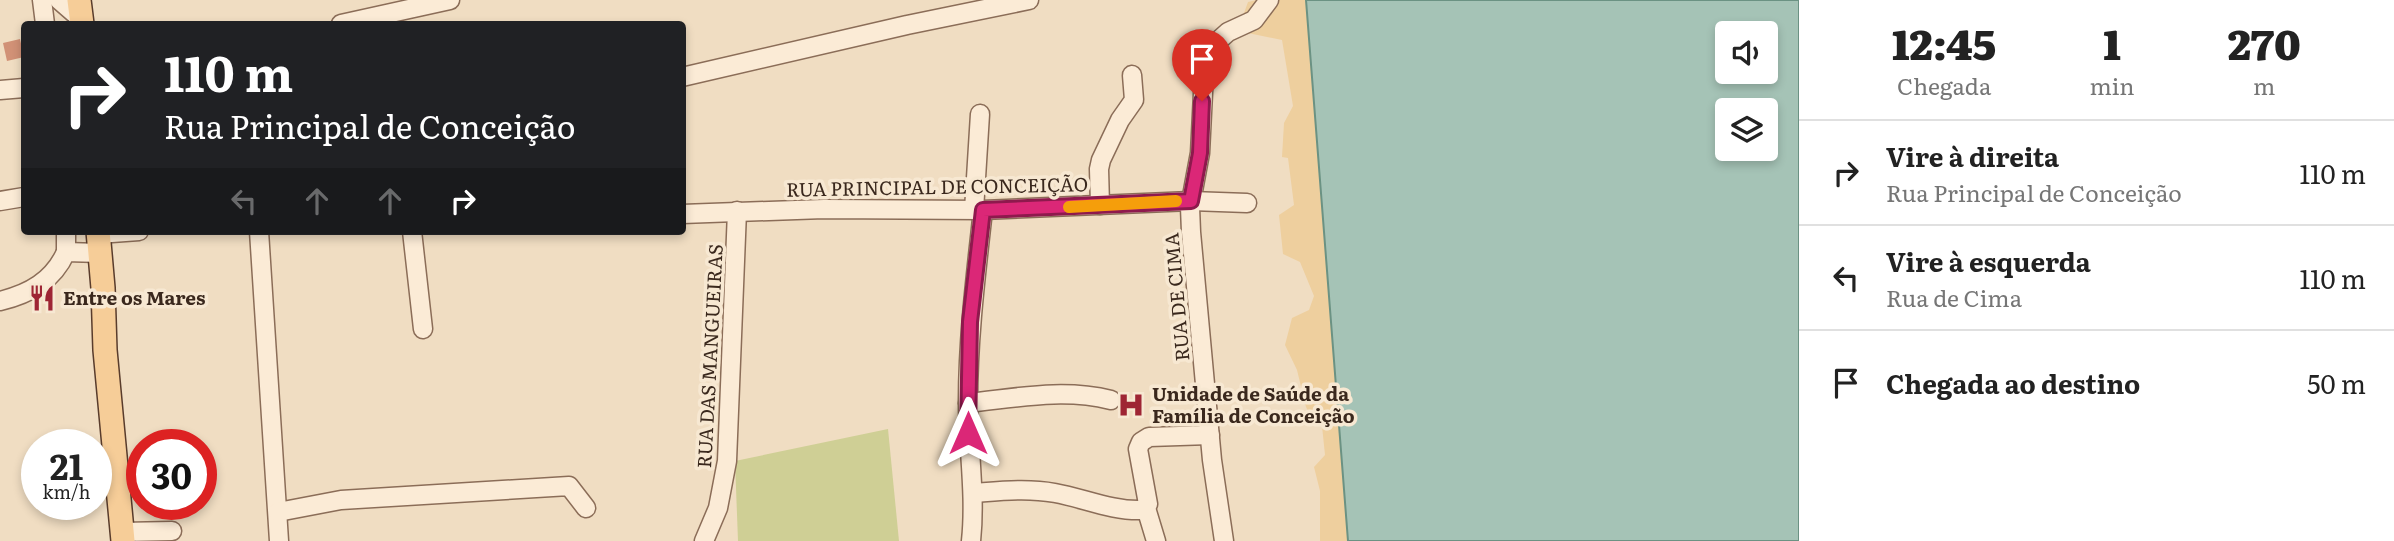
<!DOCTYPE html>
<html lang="pt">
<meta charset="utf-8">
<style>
:root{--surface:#fff;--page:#f2f2f2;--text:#222;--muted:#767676;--line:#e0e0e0}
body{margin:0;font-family:Literata,serif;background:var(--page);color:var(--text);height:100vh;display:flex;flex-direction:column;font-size:26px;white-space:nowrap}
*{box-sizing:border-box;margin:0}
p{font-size:23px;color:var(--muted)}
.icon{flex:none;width:38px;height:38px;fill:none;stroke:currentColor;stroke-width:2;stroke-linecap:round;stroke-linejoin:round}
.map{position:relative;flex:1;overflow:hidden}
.side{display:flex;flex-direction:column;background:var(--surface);width:595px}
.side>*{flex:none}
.top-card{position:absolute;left:21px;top:21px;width:665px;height:214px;border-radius:7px;box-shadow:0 4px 10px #0003;background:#202124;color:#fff;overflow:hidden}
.fabs{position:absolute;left:1715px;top:21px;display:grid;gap:14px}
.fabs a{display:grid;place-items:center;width:63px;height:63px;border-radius:7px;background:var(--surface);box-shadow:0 4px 10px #0003;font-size:35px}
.speed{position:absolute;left:21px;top:429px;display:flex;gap:14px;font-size:35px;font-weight:700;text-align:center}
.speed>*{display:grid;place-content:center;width:91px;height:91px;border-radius:50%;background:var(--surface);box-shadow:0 4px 10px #0003;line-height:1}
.speed small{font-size:18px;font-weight:400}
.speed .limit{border:10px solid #d22;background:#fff;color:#111}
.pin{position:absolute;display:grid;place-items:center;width:60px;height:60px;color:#fff;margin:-72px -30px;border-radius:50% 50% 50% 0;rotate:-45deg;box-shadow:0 0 7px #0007}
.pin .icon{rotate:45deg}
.me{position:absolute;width:77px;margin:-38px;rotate:0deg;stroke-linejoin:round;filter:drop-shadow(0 0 5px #0008)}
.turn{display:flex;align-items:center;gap:24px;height:147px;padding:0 28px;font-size:32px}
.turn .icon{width:91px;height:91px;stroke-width:2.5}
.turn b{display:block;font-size:49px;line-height:60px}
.lanes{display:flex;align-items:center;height:66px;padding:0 28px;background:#0003;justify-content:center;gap:35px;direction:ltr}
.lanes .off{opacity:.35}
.eta{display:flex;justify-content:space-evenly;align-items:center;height:119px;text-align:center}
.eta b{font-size:42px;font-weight:800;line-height:49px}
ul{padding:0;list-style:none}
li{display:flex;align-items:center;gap:21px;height:105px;padding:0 28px;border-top:2px solid var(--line)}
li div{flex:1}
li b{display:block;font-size:26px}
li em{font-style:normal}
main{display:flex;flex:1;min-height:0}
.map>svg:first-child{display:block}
.green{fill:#cfcf95}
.sand{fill:#eecf9e}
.water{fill:#a5c3b6;stroke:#6b9283;stroke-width:2;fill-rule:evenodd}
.building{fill:#d19176}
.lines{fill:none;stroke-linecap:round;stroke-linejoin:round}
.minor-casing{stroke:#8b6d58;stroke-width:21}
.major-casing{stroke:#593c2c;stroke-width:26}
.minor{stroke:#fbebd6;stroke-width:18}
.major{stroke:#f6cd98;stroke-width:23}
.route-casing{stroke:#8e194d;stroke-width:18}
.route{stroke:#db2777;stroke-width:12}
.slow{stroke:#f59e0b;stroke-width:12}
.labels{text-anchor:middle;stroke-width:7;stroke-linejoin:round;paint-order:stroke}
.street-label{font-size:19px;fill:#3a281d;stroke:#f7e8d2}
.poi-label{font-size:19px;font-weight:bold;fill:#3a281d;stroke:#f7e8d2;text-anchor:start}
</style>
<main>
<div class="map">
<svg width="1799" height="541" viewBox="0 0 1799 541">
<rect width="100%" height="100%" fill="#f0ddc2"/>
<path class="green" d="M888 429 899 541H738L735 461Z"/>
<path class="sand" d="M1257 0H1306L1348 541H1320V491L1314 467 1325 455 1322 426 1314 423 1306 407 1297 370 1285 345 1292 318 1309 310 1314 296 1300 262 1283 254 1279 215 1294 205 1288 158 1282 157 1284 123 1293 106 1282 40 1243 32 1240 24 1248 2Z"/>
<path class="water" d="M1306 0H1799V541H1348ZM1727 33H1766V72H1727ZM1727 110H1766V149H1727Z"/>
<path class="building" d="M20 39 24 57 7 61 3 43Z"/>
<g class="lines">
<g class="minor-casing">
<g id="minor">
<path d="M42 0 45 24"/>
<path d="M59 0 82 20"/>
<path d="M341 24 450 0"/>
<path d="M682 77 907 25 1029 0"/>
<path d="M0 90 24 88"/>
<path d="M0 201 24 197"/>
<path d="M1100 205 1099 169 1101 160 1120 120 1134 100 1132 75"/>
<path d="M974 210 980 114"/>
<path d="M682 214 824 209 983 210 1191 201 1247 203"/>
<path d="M259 231 279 541"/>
<path d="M412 231 423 329"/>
<path d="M98 234 139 231"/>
<path d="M66 252V231"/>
<path d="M0 301C29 294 53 281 66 252L100 253"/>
<path d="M968 403C1017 398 1062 388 1111 400"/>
<path d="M973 493C1001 491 1027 488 1055 493 1083 498 1112 511 1141 510L1148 504 1138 449 1141 442 1149 437 1210 435"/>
<path d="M1146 508 1156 541"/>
<path d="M278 512 341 500 569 486 586 508"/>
<path d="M122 532 172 531"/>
<path d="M704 541 718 508 727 461 737 211"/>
<path d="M971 541C976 495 968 449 968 402 968 337 976 274 983 210"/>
<path d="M1224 541 1212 460 1191 232 1190 207 1200 153 1204 73 1209 49 1228 32 1254 20 1269 0"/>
</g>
</g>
<g class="major-casing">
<g id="major">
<path d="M79 0 82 24"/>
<path d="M98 231 103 288 105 350 123 541"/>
</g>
</g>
<use href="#minor" class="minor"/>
<use href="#major" class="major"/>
</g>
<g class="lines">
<g class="route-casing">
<path id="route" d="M968 433 970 322 983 210 1191 201 1200 153 1202 101"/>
</g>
<use href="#route" class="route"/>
<path class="slow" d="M1069 207 1176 201"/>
</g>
<defs>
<g id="restaurant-bare" transform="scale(2.1)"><path d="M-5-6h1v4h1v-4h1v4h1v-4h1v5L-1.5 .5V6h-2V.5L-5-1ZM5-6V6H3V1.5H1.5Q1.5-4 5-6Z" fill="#9e2534" stroke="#f7e8d2" stroke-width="2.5" paint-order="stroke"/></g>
<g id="hospital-bare" transform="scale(2.1)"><path d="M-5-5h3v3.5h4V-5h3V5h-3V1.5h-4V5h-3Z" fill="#9e2534" stroke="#f7e8d2" stroke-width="2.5" paint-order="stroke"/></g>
</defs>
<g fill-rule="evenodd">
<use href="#restaurant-bare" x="42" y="298"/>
<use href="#hospital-bare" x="1131" y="405"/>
</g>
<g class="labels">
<g class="street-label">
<text transform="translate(937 187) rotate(-1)" y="7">RUA PRINCIPAL DE CONCEIÇÃO</text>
<text transform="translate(1177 297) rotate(-95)" y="7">RUA DE CIMA</text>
<text transform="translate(710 356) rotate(-87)" y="7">RUA DAS MANGUEIRAS</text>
</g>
<g class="poi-label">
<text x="63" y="305">Entre os Mares</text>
<text x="1152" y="401">Unidade de Saúde da<tspan x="1152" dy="22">Família de Conceição</tspan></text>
</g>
</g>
</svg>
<div class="fabs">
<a><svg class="icon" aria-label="sound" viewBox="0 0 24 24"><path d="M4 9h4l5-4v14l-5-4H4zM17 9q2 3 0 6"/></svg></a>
<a><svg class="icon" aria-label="layers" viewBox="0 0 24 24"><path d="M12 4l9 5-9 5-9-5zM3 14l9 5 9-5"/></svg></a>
</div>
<div class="speed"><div>21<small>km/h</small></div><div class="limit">30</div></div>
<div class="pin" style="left:1202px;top:101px;background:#d93025"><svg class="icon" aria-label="arrive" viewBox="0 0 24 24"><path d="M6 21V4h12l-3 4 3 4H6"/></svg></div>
<svg class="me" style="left:968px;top:433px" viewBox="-20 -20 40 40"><path d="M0-17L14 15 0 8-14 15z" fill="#db2777" stroke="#fff" stroke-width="4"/></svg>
<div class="top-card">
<div class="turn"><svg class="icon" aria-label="right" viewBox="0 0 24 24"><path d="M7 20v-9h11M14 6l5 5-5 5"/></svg><div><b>110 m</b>Rua Principal de Conceição</div></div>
<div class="lanes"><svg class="icon off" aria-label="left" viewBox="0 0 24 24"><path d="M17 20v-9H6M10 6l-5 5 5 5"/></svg><svg class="icon off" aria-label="ahead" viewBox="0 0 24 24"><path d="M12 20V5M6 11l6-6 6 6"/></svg><svg class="icon off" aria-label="ahead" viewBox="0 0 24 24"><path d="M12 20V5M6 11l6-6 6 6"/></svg><svg class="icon" aria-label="right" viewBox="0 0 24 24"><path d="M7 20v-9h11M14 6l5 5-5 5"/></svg></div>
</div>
</div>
<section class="side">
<div class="eta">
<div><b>12:45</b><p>Chegada</p></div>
<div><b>1</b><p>min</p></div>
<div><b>270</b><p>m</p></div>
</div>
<ul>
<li><svg class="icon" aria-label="right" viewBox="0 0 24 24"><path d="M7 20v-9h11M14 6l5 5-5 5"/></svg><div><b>Vire à direita</b><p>Rua Principal de Conceição</p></div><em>110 m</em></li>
<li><svg class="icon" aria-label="left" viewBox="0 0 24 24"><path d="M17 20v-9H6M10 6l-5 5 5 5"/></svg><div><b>Vire à esquerda</b><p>Rua de Cima</p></div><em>110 m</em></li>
<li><svg class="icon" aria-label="arrive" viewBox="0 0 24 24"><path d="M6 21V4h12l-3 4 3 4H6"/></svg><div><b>Chegada ao destino</b></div><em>50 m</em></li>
</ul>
</section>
</main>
